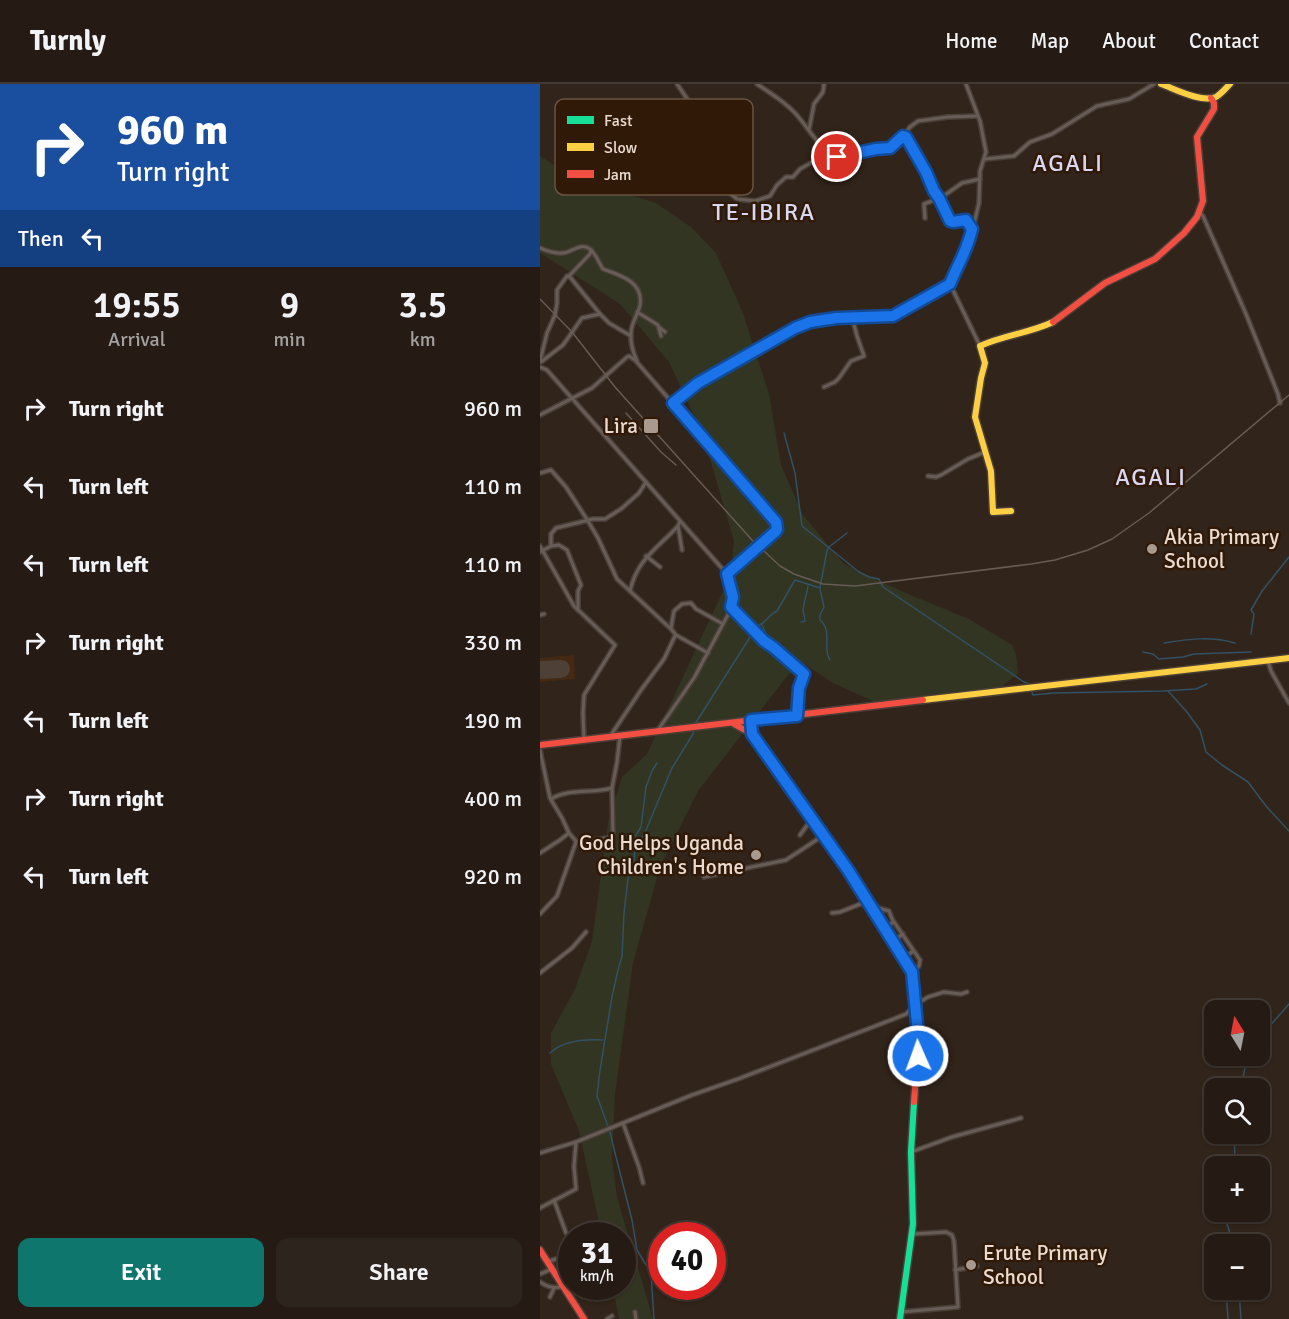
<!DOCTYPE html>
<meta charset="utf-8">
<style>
:root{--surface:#251b14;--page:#2d241d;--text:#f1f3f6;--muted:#a3a1a0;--line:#423934;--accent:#0f766e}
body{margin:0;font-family:Signika,sans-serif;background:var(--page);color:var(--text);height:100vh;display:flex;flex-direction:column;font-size:22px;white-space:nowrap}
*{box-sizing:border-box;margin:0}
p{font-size:20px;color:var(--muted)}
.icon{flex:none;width:33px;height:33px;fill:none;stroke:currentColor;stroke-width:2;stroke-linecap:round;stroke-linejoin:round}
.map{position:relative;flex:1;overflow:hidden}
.panel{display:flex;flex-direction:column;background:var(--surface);width:540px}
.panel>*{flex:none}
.banner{background:#1a4fa0;color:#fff;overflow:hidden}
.needle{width:39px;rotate:350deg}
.fabs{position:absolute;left:664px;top:916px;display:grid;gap:12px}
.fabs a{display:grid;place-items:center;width:66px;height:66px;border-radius:12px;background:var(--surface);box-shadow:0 2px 4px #0004,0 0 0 2px var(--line);font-size:30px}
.speed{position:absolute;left:18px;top:1138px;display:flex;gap:12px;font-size:30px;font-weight:700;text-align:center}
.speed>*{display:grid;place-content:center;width:78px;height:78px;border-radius:50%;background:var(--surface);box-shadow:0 2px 4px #0004,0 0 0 2px var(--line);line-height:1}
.speed small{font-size:15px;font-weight:400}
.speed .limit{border:9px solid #d22;background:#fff;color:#111}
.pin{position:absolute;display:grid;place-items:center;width:51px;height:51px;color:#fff;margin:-26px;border:3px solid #fff;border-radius:50%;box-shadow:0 2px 6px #0007}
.me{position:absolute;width:66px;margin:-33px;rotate:358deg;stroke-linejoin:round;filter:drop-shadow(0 0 4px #0008)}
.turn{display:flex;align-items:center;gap:21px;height:126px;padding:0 18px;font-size:27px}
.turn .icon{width:78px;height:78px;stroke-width:2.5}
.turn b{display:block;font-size:42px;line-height:51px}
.then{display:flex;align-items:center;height:57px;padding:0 18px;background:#0003;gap:12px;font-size:22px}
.eta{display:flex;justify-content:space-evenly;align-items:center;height:102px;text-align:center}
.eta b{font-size:36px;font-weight:600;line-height:42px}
.primary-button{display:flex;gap:12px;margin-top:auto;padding:12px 18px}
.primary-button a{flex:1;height:69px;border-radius:12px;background:var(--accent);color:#fff;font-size:24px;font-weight:600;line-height:69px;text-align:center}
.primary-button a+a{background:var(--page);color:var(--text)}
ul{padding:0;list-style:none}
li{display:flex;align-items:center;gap:18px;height:78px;padding:0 18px}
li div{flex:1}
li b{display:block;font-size:22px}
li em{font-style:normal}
header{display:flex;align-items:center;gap:36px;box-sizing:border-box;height:84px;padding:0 30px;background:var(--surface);border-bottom:2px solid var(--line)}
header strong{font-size:28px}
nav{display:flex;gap:33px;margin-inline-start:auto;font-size:21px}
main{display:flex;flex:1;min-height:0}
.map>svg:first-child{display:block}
.built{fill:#452913}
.green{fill:#323521}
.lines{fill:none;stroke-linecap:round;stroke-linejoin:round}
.stream{stroke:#315166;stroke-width:1.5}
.runway{stroke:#4c4037;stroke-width:18}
.street-casing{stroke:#4a3f38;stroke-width:6}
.fast-casing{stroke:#4a3f38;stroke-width:9}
.slow-casing{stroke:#4a3f38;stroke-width:9}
.jam-casing{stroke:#4a3f38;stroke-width:9}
.street{stroke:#685d56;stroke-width:3}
.fast{stroke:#16e098;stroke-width:6}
.slow{stroke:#ffcf43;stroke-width:6}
.jam{stroke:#f24e42;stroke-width:6}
.rail{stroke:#675b54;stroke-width:1.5}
.route-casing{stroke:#114b97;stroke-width:15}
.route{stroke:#1a73e8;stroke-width:10}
.poi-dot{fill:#a99a90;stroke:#301906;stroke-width:2}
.labels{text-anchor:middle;stroke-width:5;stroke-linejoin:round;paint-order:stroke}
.poi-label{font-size:21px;fill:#eadacf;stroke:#301906;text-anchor:end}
.quarter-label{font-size:24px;letter-spacing:1.5px;fill:#d8d8f5;stroke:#301906}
.key{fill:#301906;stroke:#685342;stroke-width:1.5}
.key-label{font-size:16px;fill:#eadacf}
</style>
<header>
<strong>Turnly</strong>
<nav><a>Home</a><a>Map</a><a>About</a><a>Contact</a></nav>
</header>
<main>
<section class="panel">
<div class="banner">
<div class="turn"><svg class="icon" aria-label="right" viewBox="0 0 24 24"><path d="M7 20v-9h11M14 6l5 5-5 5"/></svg><div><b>960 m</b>Turn right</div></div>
<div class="then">Then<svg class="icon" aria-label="left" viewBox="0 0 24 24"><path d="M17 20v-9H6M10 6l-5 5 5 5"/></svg></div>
</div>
<div class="eta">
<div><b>19:55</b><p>Arrival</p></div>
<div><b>9</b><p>min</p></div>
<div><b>3.5</b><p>km</p></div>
</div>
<ul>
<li><svg class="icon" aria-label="right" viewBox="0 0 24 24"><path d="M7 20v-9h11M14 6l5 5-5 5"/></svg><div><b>Turn right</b></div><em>960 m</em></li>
<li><svg class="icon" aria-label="left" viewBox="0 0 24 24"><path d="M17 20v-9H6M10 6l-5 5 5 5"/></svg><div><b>Turn left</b></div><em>110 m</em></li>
<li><svg class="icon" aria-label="left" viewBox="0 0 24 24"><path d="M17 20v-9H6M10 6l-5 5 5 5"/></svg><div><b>Turn left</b></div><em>110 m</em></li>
<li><svg class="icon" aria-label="right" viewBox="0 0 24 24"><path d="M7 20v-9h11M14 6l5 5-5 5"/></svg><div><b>Turn right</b></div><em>330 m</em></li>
<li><svg class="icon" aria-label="left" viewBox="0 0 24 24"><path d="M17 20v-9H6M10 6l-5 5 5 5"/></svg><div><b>Turn left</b></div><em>190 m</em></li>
<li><svg class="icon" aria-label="right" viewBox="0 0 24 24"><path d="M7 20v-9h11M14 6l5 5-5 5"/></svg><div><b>Turn right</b></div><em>400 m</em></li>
<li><svg class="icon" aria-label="left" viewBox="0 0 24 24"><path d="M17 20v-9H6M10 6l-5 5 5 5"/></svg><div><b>Turn left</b></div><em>920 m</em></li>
</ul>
<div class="primary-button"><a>Exit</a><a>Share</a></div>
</section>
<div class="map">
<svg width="749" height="1235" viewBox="0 0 749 1235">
<rect width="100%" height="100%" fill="#31241a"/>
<path class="built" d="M34 571 35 595 0 598V574Z"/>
<path class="green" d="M0 72 31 92 116 119 151 143 176 169 203 229 229 310 241 381 263 431 304 480 368 510 429 535 472 561 476 570 478 590 456 607 425 617 335 618 293 599 266 581 248 591 158 707 120 783 93 879 75 1010 72 1074 77 1113 113 1235H79L73 1203H82V1152H62L39 1047 11 980V949L35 905 52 857 68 739 82 693 107 670 190 492 194 457 163 351 129 278 80 220 0 169Z"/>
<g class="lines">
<g class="stream">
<path d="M244 349 255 389 262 442 319 488 329 493 339 495 343 503 484 598 489 600 493 611 513 609 623 607 656 605 667 600"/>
<path d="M280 505 284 523 280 531V536C293 547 282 564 290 576"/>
<path d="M261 538 265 537C265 533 264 530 263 527 263 521 267 510 268 502"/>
<path d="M222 541 226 550 223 552 232 560"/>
<path d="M711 550 714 530 711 526 722 507 749 473"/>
<path d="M624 559C648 555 671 552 695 559"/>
<path d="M236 563 248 573 255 576"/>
<path d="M603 568 613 570 619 575 643 573 654 570 711 568"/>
<path d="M628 607 647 628 660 646 666 668 682 681 708 698 726 722 749 747"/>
<path d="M155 640 217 542 223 539 232 530 237 527 255 496 280 504 287 466 289 463 307 449"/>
<path d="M95 763 104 751 132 684 153 650 154 645"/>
<path d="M720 953 749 920"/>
<path d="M10 969C24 956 45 955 63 956"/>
<path d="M701 1005 707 972"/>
<path d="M680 1083V1076L695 1075 694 1050"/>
<path d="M692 1156 694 1161"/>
<path d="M682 1161 681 1159 692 1155 683 1128"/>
<path d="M686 1206 688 1235"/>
<path d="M699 1206 701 1235"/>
<path d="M114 1235 111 1189 97 1166 92 1136 75 1069 70 1048 57 1012 60 986 72 913 78 886 82 872 84 829 88 795 94 777 96 751 101 743 106 703 112 687 117 679"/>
</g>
<path class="runway" d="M0 586 21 585"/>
<g class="street-casing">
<g id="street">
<path d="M137 0 154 25C152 36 148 46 163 47L176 91 186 106 197 115 215 117 230 112 237 101 246 93H253L260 85 290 68"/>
<path d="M217 0C230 9 244 17 255 29 268 43 279 65 297 73L336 65 350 64 361 55 370 43 378 37 408 33 437 32"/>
<path d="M154 25 165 22 173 29"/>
<path d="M269 46 274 20 283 8 284 0"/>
<path d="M363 52 367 55 372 63 394 107 399 114 410 137 413 138 426 136 432 144"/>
<path d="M445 75 474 72 490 58 512 50 557 22 589 15 614 0"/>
<path d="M660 129 663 132 706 230 738 310 740 319"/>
<path d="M385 134 384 120 402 113 422 99 440 95"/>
<path d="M0 164C7 167 15 170 23 169 33 168 40 158 50 165 56 170 59 179 63 185 80 191 104 198 100 221 98 231 91 239 91 249 90 257 93 269 97 277"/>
<path d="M29 192 50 170 51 166"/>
<path d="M410 200 440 262"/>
<path d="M97 228 118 241 121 252"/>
<path d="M120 244 125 248"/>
<path d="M0 277 7 249 15 231 17 219V206L27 192 30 193 60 230 69 239 91 252"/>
<path d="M1 278 23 261 42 234 60 230"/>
<path d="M0 283 7 286 187 490 193 513 190 527 154 594 118 646"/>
<path d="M284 303 295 298 299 294 311 277 324 272 317 252 312 233"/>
<path d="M133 319 158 299 255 244 270 238 296 234 353 232 410 200 415 186 425 169 431 152 439 119 440 87 446 68 440 37 426 0"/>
<path d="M0 331 52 304 87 273 89 272 95 276 236 438 237 445 236 448 187 490"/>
<path d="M0 389 11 386 26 403 48 437 58 454 77 495 131 545 136 551 168 569"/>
<path d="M388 392 396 393 401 391 428 375 445 368"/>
<path d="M140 437 138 442 142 466"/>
<path d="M0 462 34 522 75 561 44 611 43 629 44 655"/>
<path d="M11 462 19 461 27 466 41 501 38 507V526"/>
<path d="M0 468 11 462V450L16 444 53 435H65L81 425 99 409 106 398"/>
<path d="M106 472 120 483"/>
<path d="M90 507C97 475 118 464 138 442"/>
<path d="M191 523 224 557 233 563 264 590 259 604 257 630"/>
<path d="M0 531 4 530"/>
<path d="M131 544 134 527 142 520 151 519 156 525 183 540"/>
<path d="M728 577 731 587 749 619"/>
<path d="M71 651 101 606 124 575 135 552"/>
<path d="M0 666 10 714 22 734 29 749"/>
<path d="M11 715C28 704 53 710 72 704"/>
<path d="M260 751 271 736"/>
<path d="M36 758 68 754 73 751 72 704 77 678 80 652"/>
<path d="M0 769 20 756 29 749 36 757"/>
<path d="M164 793 246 776 284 751"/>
<path d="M338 824 349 827 353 837"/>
<path d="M292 829 300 828 328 817C337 819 341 827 341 837"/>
<path d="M0 830 17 812 36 758"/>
<path d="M345 843 354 838 380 876 379 882 372 888"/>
<path d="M353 857 363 850"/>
<path d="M364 874 373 867"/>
<path d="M0 889 32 864 46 848"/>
<path d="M83 1039 99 1083 103 1099"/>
<path d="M371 1068 412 1053 481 1034"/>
<path d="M0 1069 36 1058 152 1011 198 995 351 936 366 930 375 921 388 913 404 908 421 910 427 908"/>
<path d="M14 1116 26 1149"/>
<path d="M0 1124 36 1105 34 1082 36 1058"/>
<path d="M9 1177 27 1172 32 1177"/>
<path d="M415 1186 437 1182"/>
<path d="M0 1190 12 1185"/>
<path d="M17 1193 32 1186"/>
<path d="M0 1198C7 1203 15 1205 23 1202"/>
<path d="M10 1213 14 1204"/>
<path d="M95 1228 96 1235"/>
<path d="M361 1228 418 1223 414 1157 412 1151 406 1148 373 1150"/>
<path d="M67 1235 72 1232"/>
</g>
</g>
<g class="fast-casing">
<path id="fast" d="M360 1235 373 1140 371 1068 374 1018"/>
</g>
<g class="slow-casing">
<g id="slow">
<path d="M621 0C635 5 661 19 676 13 681 10 686 4 690 0"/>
<path d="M471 427 453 428 451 387 435 333 441 294 445 279 440 262C464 251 490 249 513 238"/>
<path d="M383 616 749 574"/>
</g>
</g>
<g class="jam-casing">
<g id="jam">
<path d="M513 238 565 199 615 175 644 149 657 133 663 117 657 53 674 25V19L671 14"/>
<path d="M194 640 212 650 222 663 308 786 372 888 378 964 374 1018"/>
<path d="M0 661 383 616"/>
<path d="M0 1166 44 1235"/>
</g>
</g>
<use href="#street" class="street"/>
<use href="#fast" class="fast"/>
<use href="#slow" class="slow"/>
<use href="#jam" class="jam"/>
<g class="rail">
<path d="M0 215 32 248 75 303 212 456 240 482 254 490 283 500 315 502 491 480 515 476 548 466 572 455 609 429 749 311"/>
<path d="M86 329 121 368 136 381"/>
</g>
</g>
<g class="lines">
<g class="route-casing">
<path id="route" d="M297 73 336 65 350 64 363 52 366 53 386 88 394 107 399 114 410 137 413 138 426 136 432 145C428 165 417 182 410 200L353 232 296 234 270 238 255 244 158 299 133 319 236 438 237 445 236 447 187 490 193 513 191 523 224 557 233 563 264 590 259 604 257 632 211 636 212 650 308 786 372 888 378 950V972"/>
</g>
<use href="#route" class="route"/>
</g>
<g class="poi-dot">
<rect x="103" y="334" width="16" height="16" rx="3"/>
<circle cx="612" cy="465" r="6"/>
<circle cx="216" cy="771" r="6"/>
<circle cx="431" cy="1181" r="6"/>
</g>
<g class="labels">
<g class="poi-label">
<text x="98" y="349">Lira</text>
<text x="624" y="460" text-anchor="start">Akia Primary<tspan x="624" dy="24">School</tspan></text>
<text x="204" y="766">God Helps Uganda<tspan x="204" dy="24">Children's Home</tspan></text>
<text x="443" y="1176" text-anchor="start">Erute Primary<tspan x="443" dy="24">School</tspan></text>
</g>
<g class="quarter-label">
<text x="528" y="87">AGALI</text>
<text x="224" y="136">TE-IBIRA</text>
<text x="611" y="401">AGALI</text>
</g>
</g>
<rect x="15" y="15" width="198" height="96" rx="9" class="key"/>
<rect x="27" y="32" width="27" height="8" fill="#16e098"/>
<rect x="27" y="59" width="27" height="8" fill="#ffcf43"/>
<rect x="27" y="86" width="27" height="8" fill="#f24e42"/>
<g class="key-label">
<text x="64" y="42">Fast</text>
<text x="64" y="69">Slow</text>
<text x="64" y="96">Jam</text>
</g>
</svg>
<div class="fabs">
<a><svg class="needle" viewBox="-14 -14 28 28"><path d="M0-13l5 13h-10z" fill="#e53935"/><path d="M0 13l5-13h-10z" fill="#a3a1a0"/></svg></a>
<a><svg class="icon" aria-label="search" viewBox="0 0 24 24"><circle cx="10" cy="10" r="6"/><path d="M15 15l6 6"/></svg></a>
<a>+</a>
<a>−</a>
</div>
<div class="speed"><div>31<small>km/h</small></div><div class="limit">40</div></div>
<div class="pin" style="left:297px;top:73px;background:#d93025"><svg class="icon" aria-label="arrive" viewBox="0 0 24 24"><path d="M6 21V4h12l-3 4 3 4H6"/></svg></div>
<svg class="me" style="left:378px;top:972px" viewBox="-20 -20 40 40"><circle r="17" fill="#1a73e8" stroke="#fff" stroke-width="3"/><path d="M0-11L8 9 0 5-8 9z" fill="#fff"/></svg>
</div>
</main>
